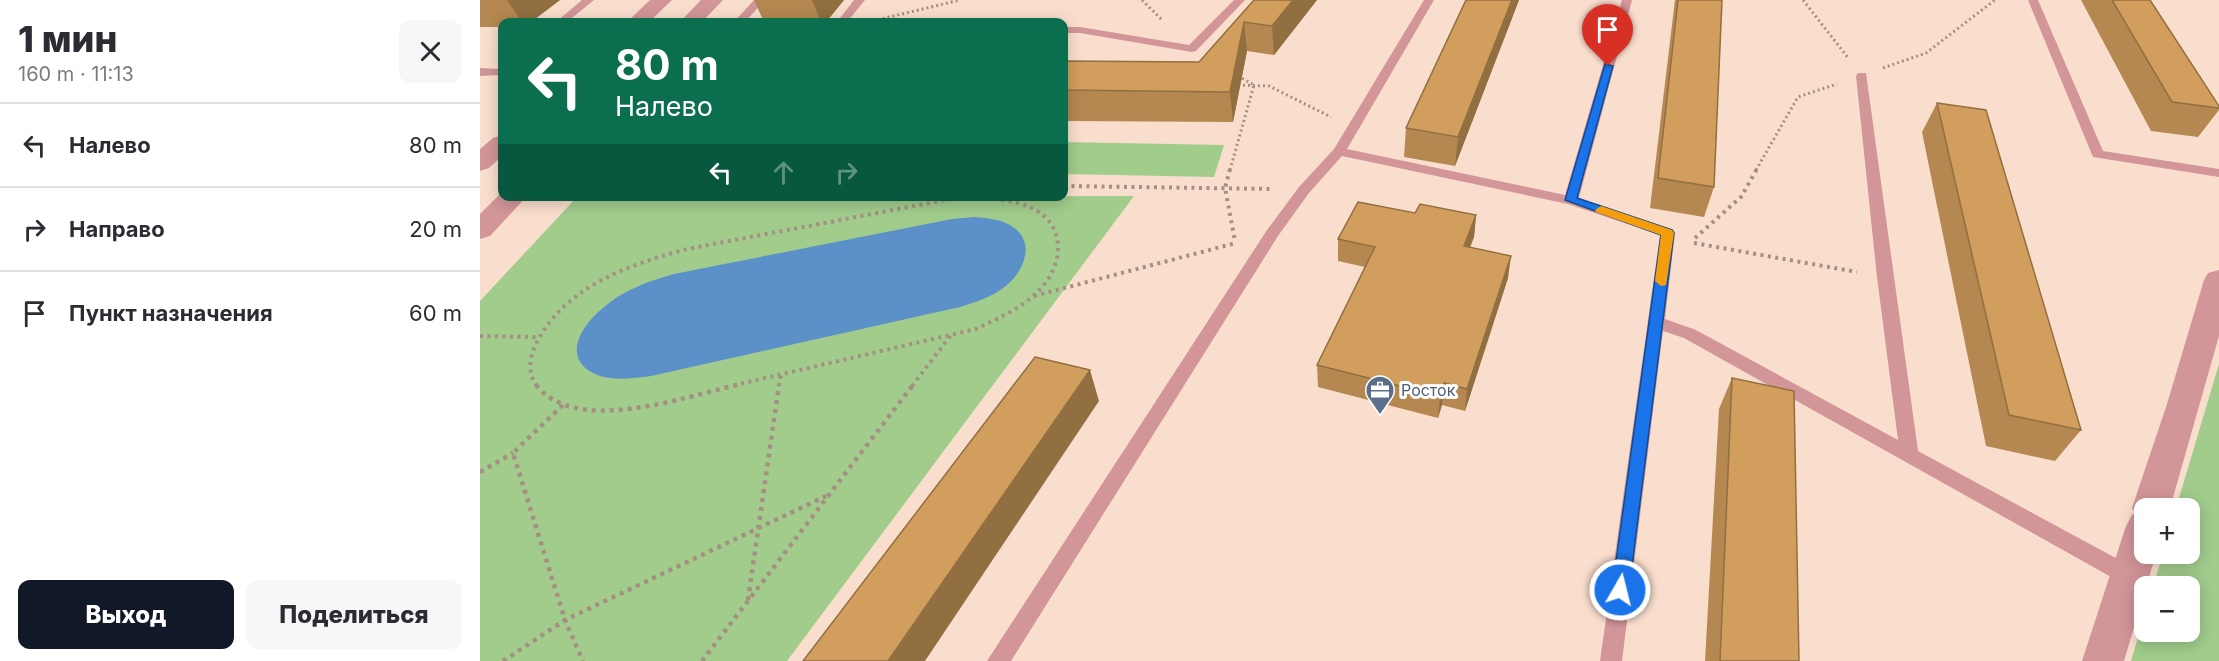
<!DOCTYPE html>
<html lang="ru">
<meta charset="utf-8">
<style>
:root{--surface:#fff;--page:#f7f7f7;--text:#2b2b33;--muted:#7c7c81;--line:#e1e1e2;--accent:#111827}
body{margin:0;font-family:Inter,sans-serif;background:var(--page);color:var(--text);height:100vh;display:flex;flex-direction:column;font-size:22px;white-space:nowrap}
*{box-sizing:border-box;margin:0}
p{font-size:20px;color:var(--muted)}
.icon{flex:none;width:33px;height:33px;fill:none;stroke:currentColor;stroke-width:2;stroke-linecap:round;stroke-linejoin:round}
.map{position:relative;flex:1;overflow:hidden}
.side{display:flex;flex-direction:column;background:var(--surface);width:480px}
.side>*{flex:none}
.banner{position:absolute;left:18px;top:18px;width:570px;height:183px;border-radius:12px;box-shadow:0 3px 15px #0003;background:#0b6e4f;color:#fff;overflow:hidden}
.controls{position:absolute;left:1654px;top:498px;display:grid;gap:12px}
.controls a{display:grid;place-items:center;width:66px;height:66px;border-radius:12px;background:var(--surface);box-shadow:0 3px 15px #0003;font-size:30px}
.pin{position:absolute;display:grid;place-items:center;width:51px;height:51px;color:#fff;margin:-62px -26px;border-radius:50% 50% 50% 0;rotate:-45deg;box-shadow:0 0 6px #0007}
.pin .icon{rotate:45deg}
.me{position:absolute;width:66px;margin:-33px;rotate:8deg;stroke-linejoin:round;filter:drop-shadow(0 0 4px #0008)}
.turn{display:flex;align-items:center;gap:21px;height:126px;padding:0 18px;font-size:27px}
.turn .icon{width:78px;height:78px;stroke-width:2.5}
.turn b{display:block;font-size:42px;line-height:51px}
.lanes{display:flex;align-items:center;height:57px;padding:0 18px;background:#0003;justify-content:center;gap:30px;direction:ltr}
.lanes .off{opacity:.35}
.round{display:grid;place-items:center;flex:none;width:63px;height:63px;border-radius:12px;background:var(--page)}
.headline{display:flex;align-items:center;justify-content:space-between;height:102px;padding:0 18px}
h1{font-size:36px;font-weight:800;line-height:45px}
.action{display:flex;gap:12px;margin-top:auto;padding:12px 18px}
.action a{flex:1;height:69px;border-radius:12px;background:var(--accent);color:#fff;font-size:24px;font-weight:800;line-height:69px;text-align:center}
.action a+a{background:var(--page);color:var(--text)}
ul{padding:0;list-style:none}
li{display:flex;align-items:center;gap:18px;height:84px;padding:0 18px;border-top:2px solid var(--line)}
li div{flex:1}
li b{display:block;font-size:22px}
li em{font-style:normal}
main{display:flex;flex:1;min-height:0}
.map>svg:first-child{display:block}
.green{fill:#a1cc8c}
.water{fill:#5c90c9}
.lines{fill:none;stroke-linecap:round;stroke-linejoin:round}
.path-far2{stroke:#a58f82;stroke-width:3;stroke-dasharray:2 3;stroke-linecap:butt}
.path-far1{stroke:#a58f82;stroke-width:4;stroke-dasharray:3 4.5;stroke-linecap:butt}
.path{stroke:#a58f82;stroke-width:4.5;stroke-dasharray:4 5;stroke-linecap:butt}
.service{fill:#d29598;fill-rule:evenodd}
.minor{fill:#d29598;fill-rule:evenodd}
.wall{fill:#b48850}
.shaded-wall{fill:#926f41}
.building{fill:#d19e5d;stroke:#926f41;stroke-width:1.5}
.route{fill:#1a73e8;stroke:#114b97;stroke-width:1.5}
.slow{fill:#f59e0b}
.labels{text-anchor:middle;stroke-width:6;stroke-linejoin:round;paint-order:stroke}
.service-label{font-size:16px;fill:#4e5e75;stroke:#fff;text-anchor:start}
</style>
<main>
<section class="side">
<div class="headline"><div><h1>1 мин</h1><p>160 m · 11:13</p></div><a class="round"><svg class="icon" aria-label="close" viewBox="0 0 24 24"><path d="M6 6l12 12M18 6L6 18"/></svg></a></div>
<ul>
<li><svg class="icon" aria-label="left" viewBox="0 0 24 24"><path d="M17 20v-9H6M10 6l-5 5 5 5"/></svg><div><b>Налево</b></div><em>80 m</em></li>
<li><svg class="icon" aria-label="right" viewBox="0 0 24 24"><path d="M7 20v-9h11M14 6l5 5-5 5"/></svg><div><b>Направо</b></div><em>20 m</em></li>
<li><svg class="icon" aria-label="arrive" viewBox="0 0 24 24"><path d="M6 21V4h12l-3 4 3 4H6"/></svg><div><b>Пункт назначения</b></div><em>60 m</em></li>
</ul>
<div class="action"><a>Выход</a><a>Поделиться</a></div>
</section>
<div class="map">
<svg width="1739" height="661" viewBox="0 0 1739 661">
<rect width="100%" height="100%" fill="#fadecd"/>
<g class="green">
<path d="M584 142 744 145 734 177 584 174Z"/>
<path d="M654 196 307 661H0V301L97 197Z"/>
<path d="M1739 364V661H1651L1665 614V632H1710V586H1673L1683 554H1710V508H1696Z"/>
</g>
<path class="water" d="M494 217C506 218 519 219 530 225 558 241 544 273 523 288 510 298 495 302 480 307L171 376C155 378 136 381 120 376 80 362 99 327 123 308 143 290 169 281 194 274L472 219Z"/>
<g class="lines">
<g class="path-far2">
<path d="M662 0 683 21"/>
<path d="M1323 0 1369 59"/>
<path d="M393 21 480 0"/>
<path d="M1403 68 1446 53 1515 0"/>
<path d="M758 85 789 86 851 117"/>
<path d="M750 170 774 85 758 76"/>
<path d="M1276 170 1318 97 1357 84"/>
</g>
<g class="path-far1">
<path d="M750 169 745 188 755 241"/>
<path d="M584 186 793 189"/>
<path d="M1215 238 1261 197 1277 169"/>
<path d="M1214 243 1377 272"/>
<path d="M554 296 756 243"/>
<path d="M0 336 58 337"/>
<path d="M57 386C48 375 49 359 55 346 83 287 148 265 207 249L471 199C507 197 574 195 578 245 579 260 572 276 562 287 545 307 519 318 496 329L251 386"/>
<path d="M299 386 301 374"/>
<path d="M432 386 471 335"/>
</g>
<g class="path">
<path d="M56 385C97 436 203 397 257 385"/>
<path d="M83 405 33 453 85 620 103 661"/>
<path d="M0 472 33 453"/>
<path d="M268 600 299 385"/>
<path d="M23 661 85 620 346 496"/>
<path d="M222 661 433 385"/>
</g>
<g class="service">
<path d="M102 0H114L87 22H76Z"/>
<path d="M274 0H285L265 22H254Z"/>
<path d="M374 0H385L367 22H357Z"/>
<path d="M754 0H765L716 51 712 52 600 33H584V27H600L709 45Z"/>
<path d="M944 0H954L867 149 1085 195 1142 0H1152L1099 198 1193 230 1195 233 1185 319 1216 330 1418 440 1397 277 1376 76 1378 73H1386L1438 451 1656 569 1659 576 1656 583 1649 585 1642 583 1204 338 1183 331 1142 661H1120L1180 235 1088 204 862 156 829 193 798 236 531 661H507L787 230 819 187 854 149Z"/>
<path d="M1548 0H1558L1623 151 1739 169V177L1613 157Z"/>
<path d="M0 68 22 69V75L0 76Z"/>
</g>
<g class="minor">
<path d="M170 0H192L169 22H147Z"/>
<path d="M221 0H243L222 22H200Z"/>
<path d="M22 135V156L9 168 0 171V149L13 138Z"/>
<path d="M22 192V196H47L10 236 0 239V214Z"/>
<path d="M1739 270V336L1690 508H1665V554H1676L1644 661H1602L1646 526 1652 515 1655 513 1652 508 1687 404 1724 280 1728 273Z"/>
</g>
</g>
<g class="wall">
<path d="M0 0H80L51 22H22V27H0Z"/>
<path d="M274 0H364L346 22H284Z"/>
<path d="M774 0H837L794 55 767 51 753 122 584 121V61L719 62Z"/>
<path d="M1039 0 975 166 924 157 926 128Z"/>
<path d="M1195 0H1242L1234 187 1224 217 1170 208Z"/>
<path d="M1601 0H1670L1739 106V110L1718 137 1671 131Z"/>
<path d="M1457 103 1601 430 1575 461 1506 446 1442 132Z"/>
<path d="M996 215 994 237 990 247 1028 278 985 411 962 405 958 418 838 387 837 365 885 267 858 261V239Z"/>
<path d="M1252 378 1319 661H1225L1239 409Z"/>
</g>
<g class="shaded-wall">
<path d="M27 0H80L51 22H42Z"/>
<path d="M332 0H364L346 22H341Z"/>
<path d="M813 0H837L794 55 792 26Z"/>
<path d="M1032 0H1039L975 166 978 137Z"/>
<path d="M764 22 767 51 753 122 750 92Z"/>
<path d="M996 215 994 237 982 268 984 246Z"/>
<path d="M1031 256 1028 278 985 411 987 389Z"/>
<path d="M610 370 619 401 445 661H408Z"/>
<path d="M964 383 962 405 958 418 960 396Z"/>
</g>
<g class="building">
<path d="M774 0H813L792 26 764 22 750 92 584 90V61L719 62Z"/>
<path d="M986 0H1032L978 137 926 128Z"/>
<path d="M1198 0H1242L1234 187 1178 178Z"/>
<path d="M1632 0H1670L1739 106V108L1692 102Z"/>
<path d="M1457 103 1506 110 1601 430 1529 415Z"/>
<path d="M878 202 935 213 940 204 996 215 984 246 1031 256 987 389 964 383 960 396 837 365 895 247 858 239Z"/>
<path d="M555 357 610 370 408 661H323Z"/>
<path d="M1252 378 1314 391 1319 661H1240Z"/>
</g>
<path class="route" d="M1125 64 1133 66 1097 198 1192 230 1194 233 1149 590 1146 596 1140 598 1134 596 1132 590 1181 235 1085 200Z"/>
<path class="slow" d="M1121 206 1192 230 1194 233 1186 285 1181 286 1175 281 1181 235 1116 212 1115 210Z"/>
<defs>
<g id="office-pin" transform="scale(1.5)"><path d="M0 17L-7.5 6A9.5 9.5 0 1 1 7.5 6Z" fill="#5c6f8a" stroke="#fff"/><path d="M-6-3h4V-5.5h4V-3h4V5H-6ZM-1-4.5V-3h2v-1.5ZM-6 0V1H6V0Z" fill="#fff"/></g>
</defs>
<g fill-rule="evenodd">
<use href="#office-pin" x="900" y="390"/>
</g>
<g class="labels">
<g class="service-label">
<text x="921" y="396">Росток</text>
</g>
</g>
</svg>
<div class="controls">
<a>+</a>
<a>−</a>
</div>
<div class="pin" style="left:1128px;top:66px;background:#d93025"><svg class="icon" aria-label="arrive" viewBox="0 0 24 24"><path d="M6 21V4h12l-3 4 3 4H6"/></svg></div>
<svg class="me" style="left:1140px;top:590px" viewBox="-20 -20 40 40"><circle r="17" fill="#1a73e8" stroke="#fff" stroke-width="3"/><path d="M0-11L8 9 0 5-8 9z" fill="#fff"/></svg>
<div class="banner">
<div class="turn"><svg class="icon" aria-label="left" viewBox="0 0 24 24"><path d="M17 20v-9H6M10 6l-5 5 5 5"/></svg><div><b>80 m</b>Налево</div></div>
<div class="lanes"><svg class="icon" aria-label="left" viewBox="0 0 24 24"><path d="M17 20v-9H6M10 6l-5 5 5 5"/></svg><svg class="icon off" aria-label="ahead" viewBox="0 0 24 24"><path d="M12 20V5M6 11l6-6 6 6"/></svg><svg class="icon off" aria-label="right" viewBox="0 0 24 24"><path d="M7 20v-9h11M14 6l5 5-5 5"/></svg></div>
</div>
</div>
</main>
